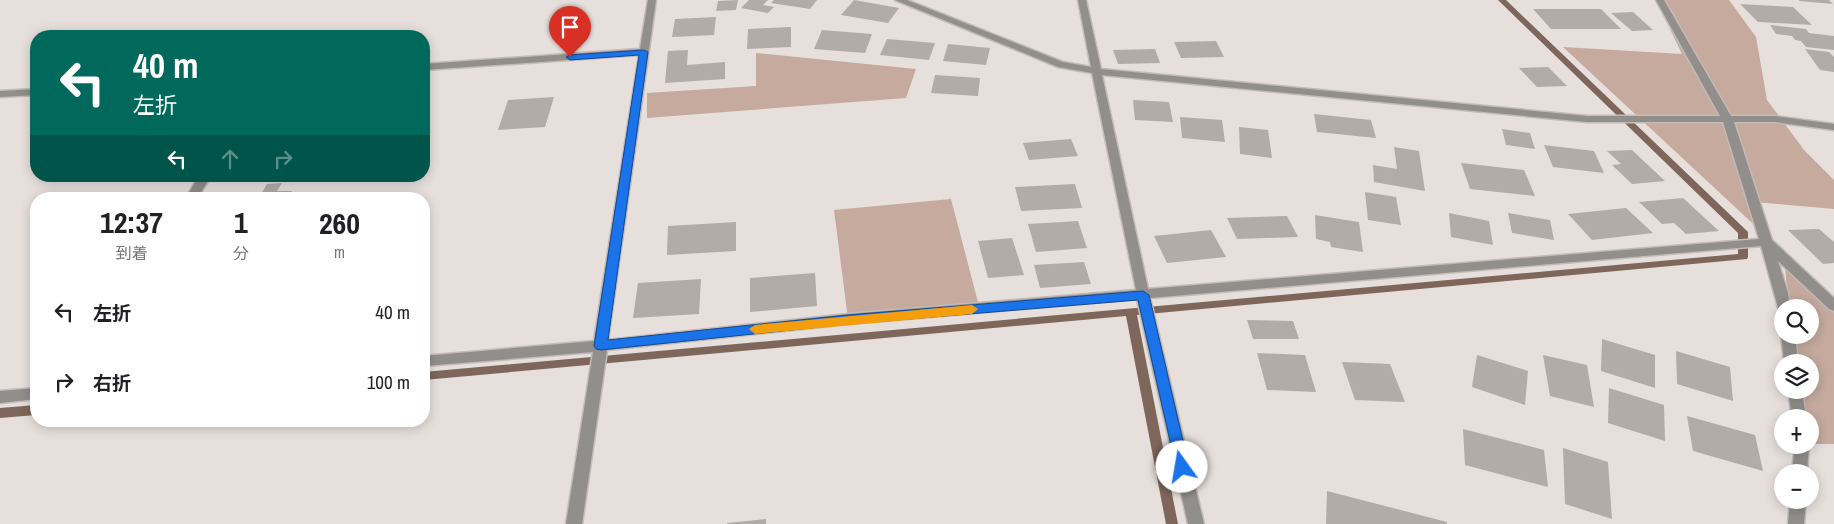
<!DOCTYPE html>
<html lang="ja">
<meta charset="utf-8">
<style>
:root{--surface:#fff;--page:#f2f2f2;--text:#202124;--muted:#757577}
body{margin:0;font-family:"Archivo Narrow","Noto Sans JP",sans-serif;background:var(--page);color:var(--text);height:100vh;display:flex;flex-direction:column;font-size:19px;white-space:nowrap}
*{box-sizing:border-box;margin:0}
p{font-size:16px;color:var(--muted)}
.icon{flex:none;width:28px;height:28px;fill:none;stroke:currentColor;stroke-width:2;stroke-linecap:round;stroke-linejoin:round}
.map{position:relative;flex:1;overflow:hidden}
.panel{position:absolute;left:30px;top:192px;width:400px;height:235px;display:flex;flex-direction:column;background:var(--surface);border-radius:20px;box-shadow:0 2px 12px #0003}
.panel>*{flex:none}
.top-card{position:absolute;left:30px;top:30px;width:400px;height:152px;border-radius:20px;box-shadow:0 2px 12px #0003;background:#00695c;color:#fff;overflow:hidden}
.fabs{position:absolute;left:1774px;top:299px;display:grid;gap:10px}
.fabs a{display:grid;place-items:center;width:45px;height:45px;border-radius:50%;background:var(--surface);box-shadow:0 2px 12px #0003;font-size:25px}
.pin{position:absolute;display:grid;place-items:center;width:42px;height:42px;color:#fff;margin:-51px -21px;border-radius:50% 50% 50% 0;rotate:-45deg;box-shadow:0 0 5px #0007}
.pin .icon{rotate:45deg}
.me{position:absolute;width:55px;margin:-28px;rotate:347deg;stroke-linejoin:round;filter:drop-shadow(0 0 4px #0008)}
.turn{display:flex;align-items:center;gap:18px;height:105px;padding:0 20px;font-size:22px}
.turn .icon{width:65px;height:65px;stroke-width:2.5}
.turn b{display:block;font-size:35px;line-height:42px}
.lanes{display:flex;align-items:center;height:48px;padding:0 20px;background:#0003;justify-content:center;gap:25px;direction:ltr}
.lanes .off{opacity:.35}
.eta{display:flex;justify-content:space-evenly;align-items:center;height:85px;text-align:center}
.eta b{font-size:30px;font-weight:800;line-height:35px}
ul{padding:0;list-style:none}
li{display:flex;align-items:center;gap:15px;height:70px;padding:0 20px}
li div{flex:1}
li b{display:block;font-size:19px}
li em{font-style:normal}
.map>svg:first-child{display:block}
.green{fill:#c5aa9d}
.lines{fill:none;stroke-linecap:round;stroke-linejoin:round}
.stream{fill:#7e665a;fill-rule:evenodd}
.building{fill:#b3aba7}
.minor-casing{stroke:#c2bbb7;stroke-width:3}
.minor{fill:#918e8c;fill-rule:evenodd}
.route{fill:#1a73e8;stroke:#114b97}
.slow{fill:#f59e0b}
</style>
<div class="map">
<svg width="1834" height="524" viewBox="0 0 1834 524">
<rect width="100%" height="100%" fill="#e7dfdb"/>
<g class="green">
<path d="M1656 0H1729L1756 37 1767 100 1804 150 1834 180V209L1754 202 1764 234 1563 47 1682 54Z"/>
<path d="M756 53 916 69 906 98 647 118V93L756 86Z"/>
<path d="M951 199 979 306 848 319 834 210Z"/>
<path d="M1784 258 1834 306V444H1810V418L1800 417 1797 390H1810V362H1794L1791 335H1810V308L1789 307Z"/>
</g>
<g class="lines">
<g class="stream">
<path d="M1498 0H1506L1746 230 1748 232V257L1747 259 1137 315 1178 524H1166L1126 316 424 380V372L1738 254V233Z"/>
<path d="M36 405V415L0 418V408Z"/>
</g>
</g>
<g class="building">
<path d="M738 0 736 10 716 11 718 1Z"/>
<path d="M749 0H768L763 5 774 7 768 13 741 8Z"/>
<path d="M774 0H817L810 9 771 3Z"/>
<path d="M854 0 899 8 888 23 841 15Z"/>
<path d="M1799 0H1829L1833 4 1799 1Z"/>
<path d="M1740 4 1793 7 1812 25 1758 22Z"/>
<path d="M1533 9H1601L1621 29H1551Z"/>
<path d="M1633 12 1653 30 1632 31 1611 13Z"/>
<path d="M716 17 714 35 672 37 675 19Z"/>
<path d="M1770 25 1806 29 1809 33 1834 36V50L1806 47 1801 41 1795 40 1792 36 1776 34Z"/>
<path d="M791 27V47L747 49 748 29Z"/>
<path d="M822 30 872 34 865 53 814 49Z"/>
<path d="M887 39 935 43 929 60 880 55Z"/>
<path d="M1216 41 1224 57 1181 58 1174 42Z"/>
<path d="M948 44 990 48 986 65 943 61Z"/>
<path d="M1155 49 1160 63 1118 64 1113 50Z"/>
<path d="M1805 49 1829 52 1834 57V72L1820 70Z"/>
<path d="M688 50 687 65 725 62V79L665 83 668 51Z"/>
<path d="M1548 67 1567 86 1537 87 1519 68Z"/>
<path d="M935 75 980 78 978 96 931 93Z"/>
<path d="M554 97 545 127 498 130 508 100Z"/>
<path d="M1133 100 1169 102 1173 122 1135 120Z"/>
<path d="M1314 114 1371 120 1376 138 1317 132Z"/>
<path d="M1180 117 1222 120 1225 142 1182 138Z"/>
<path d="M1239 127 1268 130 1272 158 1240 154Z"/>
<path d="M1502 129 1530 133 1535 149 1506 145Z"/>
<path d="M1071 139 1078 156 1029 160 1023 143Z"/>
<path d="M1544 145 1594 151 1604 173 1553 167Z"/>
<path d="M1394 147 1419 151 1425 191 1374 182 1373 165 1397 169Z"/>
<path d="M1632 150 1665 181 1632 184 1612 165 1621 164 1607 151Z"/>
<path d="M1461 163 1524 170 1535 196 1470 189Z"/>
<path d="M282 183 277 191H292L287 199H258L267 184Z"/>
<path d="M1075 184 1082 208 1021 211 1015 187Z"/>
<path d="M1365 192 1396 197 1401 225 1368 220Z"/>
<path d="M1683 198 1719 231 1686 234 1674 223 1662 224 1639 202Z"/>
<path d="M1626 208 1653 233 1592 240 1568 214Z"/>
<path d="M1449 213 1489 221 1493 245 1451 237Z"/>
<path d="M1508 213 1550 220 1554 240 1512 233Z"/>
<path d="M1315 215 1359 222 1363 252 1331 247 1330 242 1316 239Z"/>
<path d="M1287 216 1298 237 1237 239 1227 218Z"/>
<path d="M1078 221 1087 248 1036 252 1028 224Z"/>
<path d="M736 222V251L667 255 668 226Z"/>
<path d="M1819 229 1834 242V263L1823 264 1788 230Z"/>
<path d="M1211 230 1226 257 1167 263 1154 236Z"/>
<path d="M1012 238 1024 275 988 278 978 241Z"/>
<path d="M1084 262 1091 284 1040 288 1034 265Z"/>
<path d="M815 273 817 306 750 312V278Z"/>
<path d="M701 279 699 314 633 318 638 283Z"/>
<path d="M1247 320 1293 321 1299 339H1253Z"/>
<path d="M1602 339 1655 355V388L1601 371Z"/>
<path d="M1676 351 1730 367 1733 401 1677 384Z"/>
<path d="M1257 353 1305 355 1316 392 1267 390Z"/>
<path d="M1477 355 1528 371 1525 405 1472 387Z"/>
<path d="M1543 355 1587 365 1594 407 1550 396Z"/>
<path d="M1342 362 1390 364 1405 402 1355 400Z"/>
<path d="M1609 388 1664 405 1665 441 1608 423Z"/>
<path d="M1687 416 1755 435 1763 471 1693 451Z"/>
<path d="M1463 429 1544 450 1548 487 1465 465Z"/>
<path d="M1563 448 1608 462 1612 519 1565 504Z"/>
<path d="M1327 491 1447 522V524H1326Z"/>
<path d="M766 519V524H727V523Z"/>
</g>
<g class="lines">
<g class="minor-casing">
<g id="minor">
<path d="M648 0H656L608 340 848 314 1136 290 1092 73 1058 67 895 0H907L1063 62 1091 67 1078 0H1086L1101 69 1587 116H1720L1656 0H1664L1731 116H1775L1834 124V130L1775 122H1734L1772 240 1834 298V311L1829 309 1778 261 1788 293 1790 308H1782V312L1779 311 1761 246 1150 298 1204 524H1188L1137 299 848 324 607 350 582 524H566L593 352 424 366V356L594 341 639 55 424 70V64L640 49ZM1102 75 1587 122H1723L1759 239 1148 289Z"/>
<path d="M36 89V95L0 97V91Z"/>
<path d="M199 176H211L197 199H185Z"/>
<path d="M1782 333V335H1795L1798 362H1784L1781 335Z"/>
<path d="M36 388V399L0 403V391Z"/>
<path d="M1788 390H1802L1806 418H1792Z"/>
<path d="M1795 445H1809L1807 472H1792Z"/>
<path d="M1790 500H1806L1804 524H1788Z"/>
</g>
</g>
<use href="#minor" class="minor"/>
</g>
<path class="route" d="M644 50 648 52 608 340 848 315 1143 291 1149 295 1189 467 1187 471H1178L1176 467 1138 300 848 324 601 350 596 349 594 346 639 55 570 60 566 57 570 55Z"/>
<path class="slow" d="M972 305 978 309 972 314 755 334 749 329 755 325Z"/>
</svg>
<div class="fabs">
<a><svg class="icon" aria-label="search" viewBox="0 0 24 24"><circle cx="10" cy="10" r="6"/><path d="M15 15l6 6"/></svg></a>
<a><svg class="icon" aria-label="layers" viewBox="0 0 24 24"><path d="M12 4l9 5-9 5-9-5zM3 14l9 5 9-5"/></svg></a>
<a>+</a>
<a>−</a>
</div>
<div class="pin" style="left:570px;top:57px;background:#d93025"><svg class="icon" aria-label="arrive" viewBox="0 0 24 24"><path d="M6 21V4h12l-3 4 3 4H6"/></svg></div>
<svg class="me" style="left:1182px;top:467px" viewBox="-20 -20 40 40"><circle r="19" fill="#fff"/><path d="M0-13L10 11 0 6-10 11z" fill="#1a73e8"/></svg>
<div class="top-card">
<div class="turn"><svg class="icon" aria-label="left" viewBox="0 0 24 24"><path d="M17 20v-9H6M10 6l-5 5 5 5"/></svg><div><b>40 m</b>左折</div></div>
<div class="lanes"><svg class="icon" aria-label="left" viewBox="0 0 24 24"><path d="M17 20v-9H6M10 6l-5 5 5 5"/></svg><svg class="icon off" aria-label="ahead" viewBox="0 0 24 24"><path d="M12 20V5M6 11l6-6 6 6"/></svg><svg class="icon off" aria-label="right" viewBox="0 0 24 24"><path d="M7 20v-9h11M14 6l5 5-5 5"/></svg></div>
</div>
<section class="panel">
<div class="eta">
<div><b>12:37</b><p>到着</p></div>
<div><b>1</b><p>分</p></div>
<div><b>260</b><p>m</p></div>
</div>
<ul>
<li><svg class="icon" aria-label="left" viewBox="0 0 24 24"><path d="M17 20v-9H6M10 6l-5 5 5 5"/></svg><div><b>左折</b></div><em>40 m</em></li>
<li><svg class="icon" aria-label="right" viewBox="0 0 24 24"><path d="M7 20v-9h11M14 6l5 5-5 5"/></svg><div><b>右折</b></div><em>100 m</em></li>
</ul>
</section>
</div>
